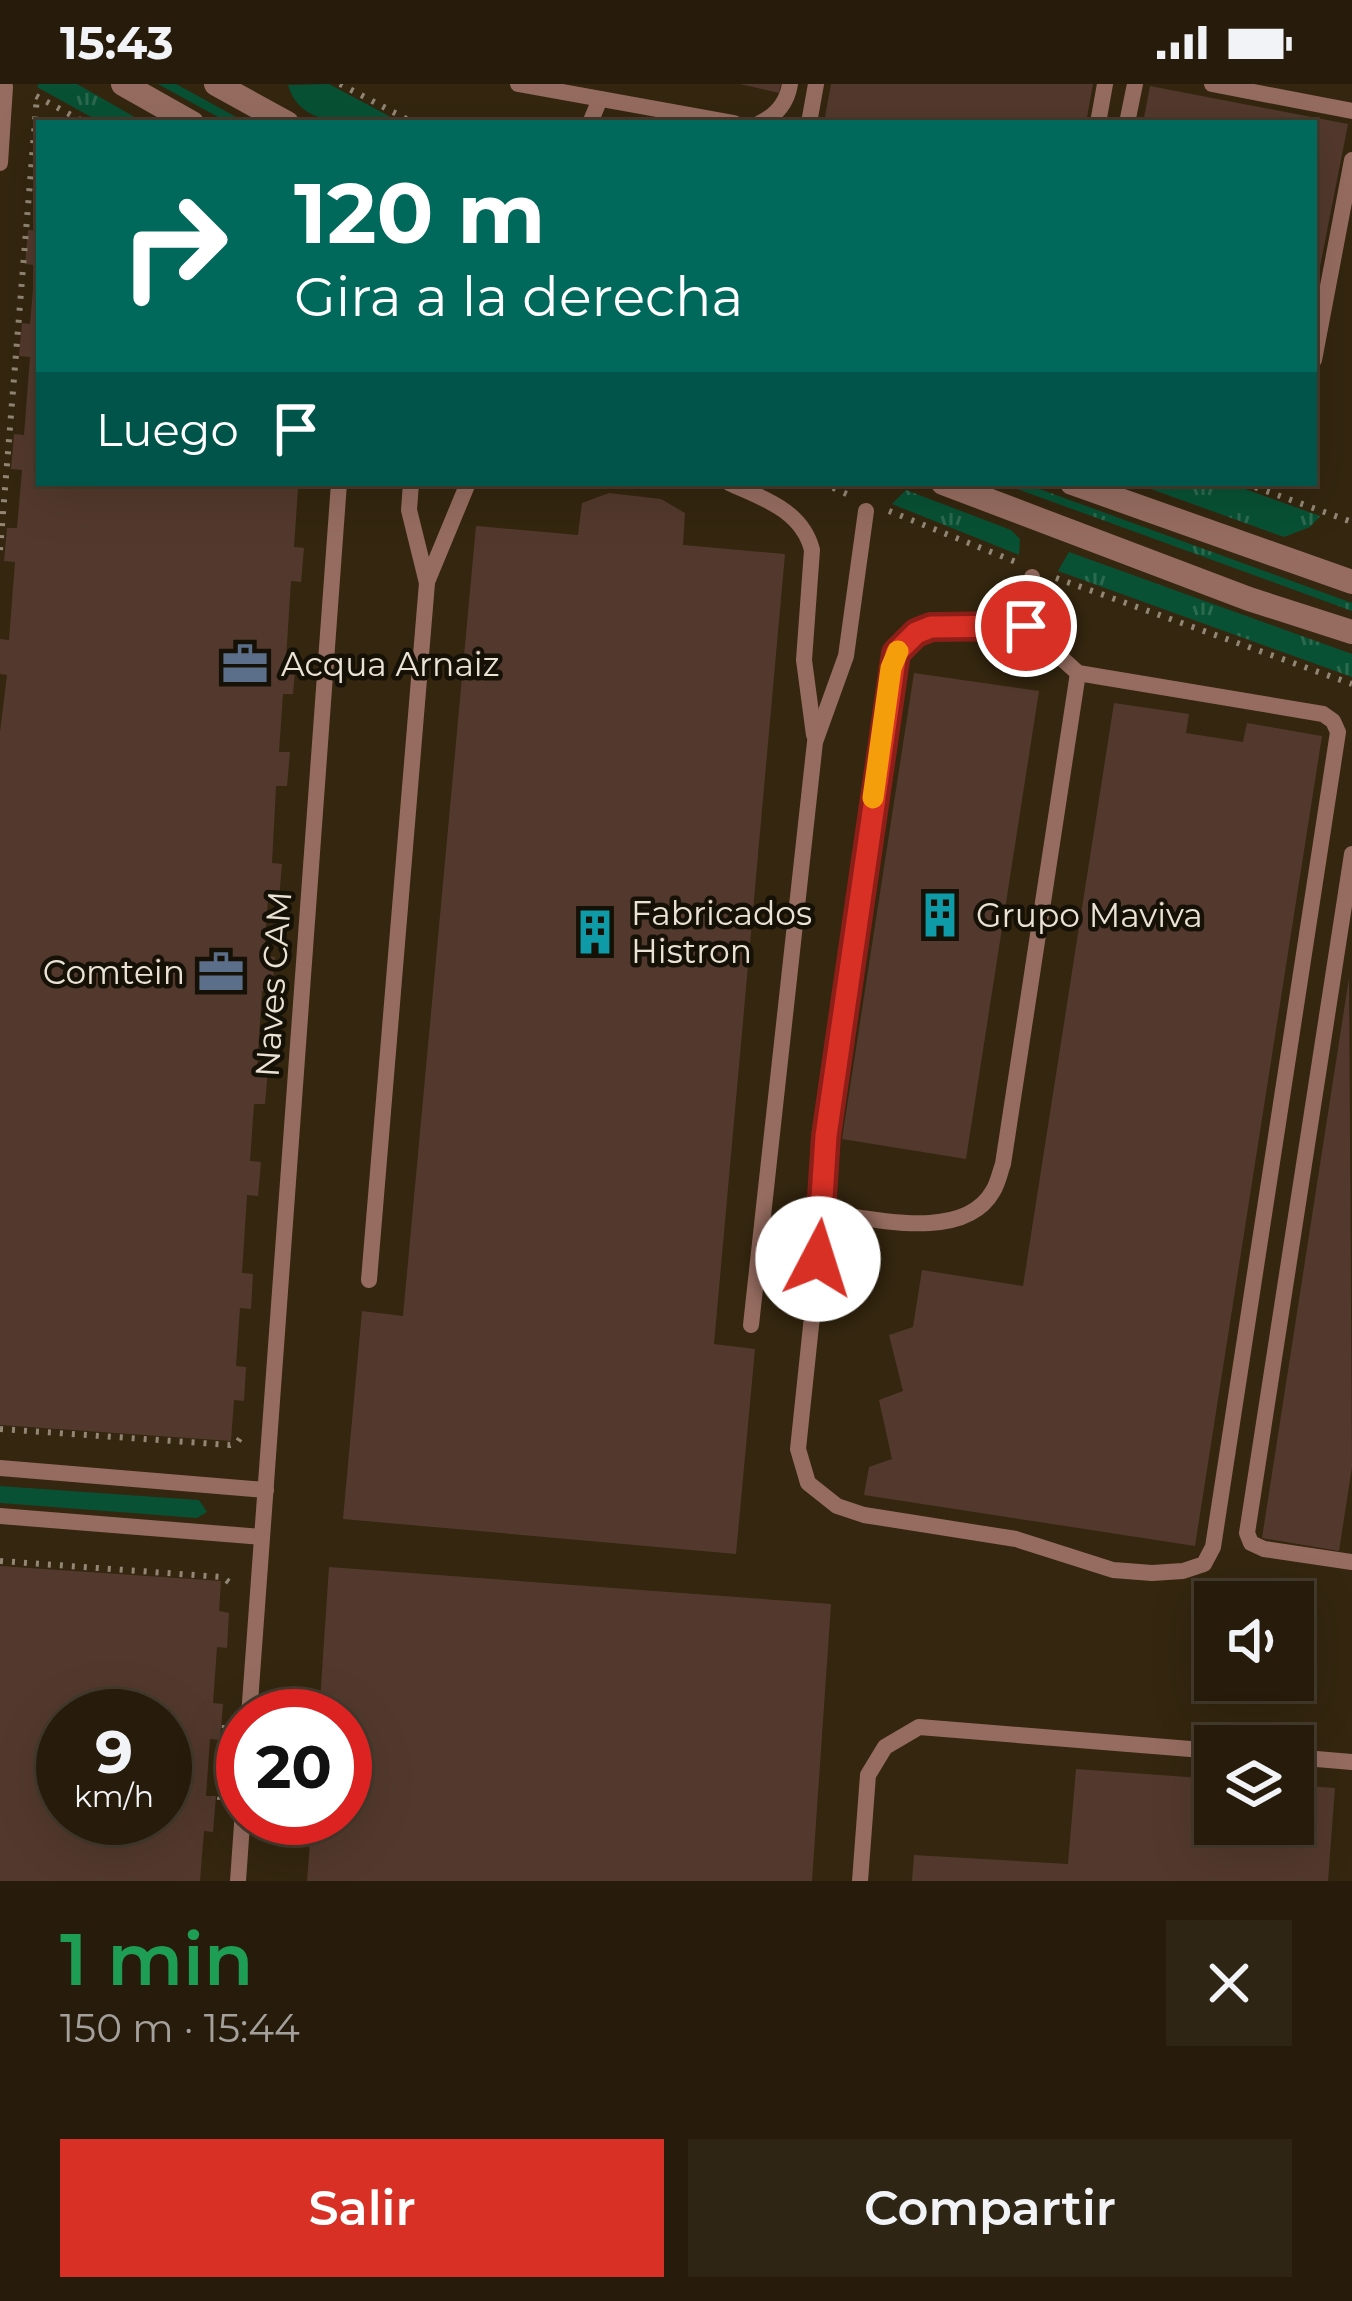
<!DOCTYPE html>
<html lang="es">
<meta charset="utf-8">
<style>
:root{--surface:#271c0b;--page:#2f2514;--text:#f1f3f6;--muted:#a4a19d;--line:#433a2c;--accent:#d93025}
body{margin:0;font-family:Montserrat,sans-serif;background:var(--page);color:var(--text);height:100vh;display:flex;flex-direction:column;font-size:45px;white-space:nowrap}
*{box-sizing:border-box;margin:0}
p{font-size:39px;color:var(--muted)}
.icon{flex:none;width:66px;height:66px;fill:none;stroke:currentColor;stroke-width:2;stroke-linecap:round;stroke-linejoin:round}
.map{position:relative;height:1797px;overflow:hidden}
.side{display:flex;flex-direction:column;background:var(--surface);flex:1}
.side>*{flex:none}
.banner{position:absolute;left:36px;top:36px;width:1281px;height:366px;border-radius:0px;box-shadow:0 12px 48px #0002,0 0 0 3px var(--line);background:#00695c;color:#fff;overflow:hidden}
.buttons{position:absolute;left:1194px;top:1497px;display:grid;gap:24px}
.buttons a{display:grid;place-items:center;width:120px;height:120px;border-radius:0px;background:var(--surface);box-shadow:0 12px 48px #0002,0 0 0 3px var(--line);font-size:60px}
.speed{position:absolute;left:36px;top:1605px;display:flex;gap:24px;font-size:60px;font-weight:700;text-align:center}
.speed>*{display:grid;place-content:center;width:156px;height:156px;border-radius:50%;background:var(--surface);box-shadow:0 12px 48px #0002,0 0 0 3px var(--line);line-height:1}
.speed small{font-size:30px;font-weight:400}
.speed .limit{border:18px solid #d22;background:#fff;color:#111}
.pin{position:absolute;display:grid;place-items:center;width:102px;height:102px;color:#fff;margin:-51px;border:6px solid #fff;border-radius:50%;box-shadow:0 3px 12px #0007}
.me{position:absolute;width:132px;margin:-66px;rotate:5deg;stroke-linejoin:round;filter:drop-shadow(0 0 9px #0008)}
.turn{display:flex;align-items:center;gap:42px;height:252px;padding:0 60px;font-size:54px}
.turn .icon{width:156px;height:156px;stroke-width:2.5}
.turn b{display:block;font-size:84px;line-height:102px}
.then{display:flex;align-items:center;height:114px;padding:0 60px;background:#0003;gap:24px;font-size:45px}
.round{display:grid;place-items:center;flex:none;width:126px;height:126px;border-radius:0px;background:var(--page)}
.summary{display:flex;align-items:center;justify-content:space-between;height:204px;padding:0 60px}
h1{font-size:72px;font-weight:600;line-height:90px;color:#1e9e55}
.button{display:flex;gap:24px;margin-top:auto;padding:24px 60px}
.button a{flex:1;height:138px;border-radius:0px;background:var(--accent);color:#fff;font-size:48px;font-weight:600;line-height:138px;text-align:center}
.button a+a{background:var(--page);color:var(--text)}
.status{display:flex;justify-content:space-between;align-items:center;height:84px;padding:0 60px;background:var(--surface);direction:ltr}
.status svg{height:33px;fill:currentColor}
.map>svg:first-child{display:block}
.grass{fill:url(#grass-tufts)}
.garden{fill:#085134}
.building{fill:#53392d;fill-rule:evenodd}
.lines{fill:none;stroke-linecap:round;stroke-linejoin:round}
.path{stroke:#928775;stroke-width:6;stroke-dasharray:3 9;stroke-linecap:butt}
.service{stroke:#966c60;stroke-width:16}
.minor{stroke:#966c60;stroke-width:24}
.route-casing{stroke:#8d1f18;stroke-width:30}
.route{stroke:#d93025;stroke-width:21}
.slow{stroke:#f59e0b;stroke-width:21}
.labels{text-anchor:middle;stroke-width:9;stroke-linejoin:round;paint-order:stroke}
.poi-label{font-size:33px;fill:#eae2d4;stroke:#161107;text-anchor:start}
.street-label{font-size:33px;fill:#eae2d4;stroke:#161107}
</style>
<div class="status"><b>15:43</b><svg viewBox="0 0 49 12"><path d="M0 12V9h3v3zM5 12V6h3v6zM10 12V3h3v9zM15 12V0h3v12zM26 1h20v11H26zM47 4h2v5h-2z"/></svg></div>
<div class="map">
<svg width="1352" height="1797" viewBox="0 0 1352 1797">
<defs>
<pattern id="grass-tufts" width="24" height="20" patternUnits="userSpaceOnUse" patternTransform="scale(3)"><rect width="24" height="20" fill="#085134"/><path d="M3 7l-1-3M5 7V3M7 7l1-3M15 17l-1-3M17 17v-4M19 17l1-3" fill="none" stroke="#2c6a50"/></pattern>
</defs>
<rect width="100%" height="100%" fill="#34260f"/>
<g class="grass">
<path d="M39 0H77L145 39H102L37 3Z"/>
<path d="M158 0H176L247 39H229Z"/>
<path d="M1001 399H1023L1352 519V527Z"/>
<path d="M1145 399H1228L1320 432 1310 443 1284 453 1151 405Z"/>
<path d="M906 406 1011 446 1020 455 1019 471 892 420Z"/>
<path d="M1069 468 1352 570V593L1058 487Z"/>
</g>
<g class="garden">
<path d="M329 0 402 39C364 39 301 48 288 1Z"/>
<path d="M0 1402 199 1416 207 1428 197 1434 0 1419Z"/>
</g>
<g class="building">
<path d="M740 0H781L779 9Z"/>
<path d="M831 0H1093L1086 39H824Z"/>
<path d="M1150 2 1348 40 1316 203 1314 39H1143Z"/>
<path d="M28 146 39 147V399H309V405H298L294 463 304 464 301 498 291 497 286 575H296L293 610H283L279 668H290L287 702H276L272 779 282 780 279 815 268 814 264 871 275 873 272 907H262L257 984 268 985 265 1020H254L250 1077 261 1078 258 1112 247 1111 242 1189 253 1190 251 1225 240 1224 236 1282 246 1283 244 1317 234 1316 231 1357 0 1341V648L7 591 0 590V555L9 556 15 478 4 477 7 444H17L22 386 11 385 14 350 24 351 30 273 19 272 22 239 30 240 35 181 25 180Z"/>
<path d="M609 409 661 415 685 429 683 461 785 470 714 1260 755 1265 736 1470 343 1435 362 1227 403 1232 476 442 578 451 582 419Z"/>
<path d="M914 589 1039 607 966 1075 842 1055Z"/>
<path d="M1114 619 1189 630 1186 649 1243 658 1247 639 1322 652 1195 1462 864 1411 869 1383 892 1375 879 1316 903 1307 889 1251 913 1243 922 1186 1023 1202Z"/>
<path d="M1349 894 1352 1383 1339 1467 1262 1454Z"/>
<path d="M0 1482 221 1497 219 1527 229 1529 227 1564 217 1563 213 1619 223 1620 220 1656 210 1655 206 1712H216L213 1748 204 1747 200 1797H0ZM63 1632H165V1734H63Z"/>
<path d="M329 1483 831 1520 812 1797H307L312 1734H345V1632H319Z"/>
<path d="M1076 1685 1215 1695V1740H1293V1701L1335 1704 1328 1797H912L914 1771 1068 1780Z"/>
</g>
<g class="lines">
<g class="path">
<path d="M340 0 414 39"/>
<path d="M36 12 86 39"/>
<path d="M822 399 849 411"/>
<path d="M1244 399 1352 438"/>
<path d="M889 427 1016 478"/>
<path d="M0 466 37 12"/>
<path d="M1056 494 1352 600"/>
<path d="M0 1345 230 1361 237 1359 243 1350"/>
<path d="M0 1477 222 1493 233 1501"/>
<path d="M220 1716 225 1640"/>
</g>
<g class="service">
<path d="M518 0 734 39"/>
<path d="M1212 0 1352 27"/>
<path d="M590 39 600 15"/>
<path d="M760 39C777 31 787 19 790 0"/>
<path d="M809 39 816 0"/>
<path d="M1098 39 1105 0"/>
<path d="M1127 39 1135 0"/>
<path d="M0 79 5 3"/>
<path d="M1314 276 1352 76"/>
<path d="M729 399C762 414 802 426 812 466L804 576 814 651"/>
<path d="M427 498 468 399"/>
<path d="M1026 542 1078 589 1323 630 1333 637 1338 648 1213 1463 1204 1480 1183 1487 1152 1489 1113 1486 1016 1455 864 1431 837 1422 808 1399 798 1365 823 1128 826 1052 891 584C909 528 979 543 1026 542Z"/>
<path d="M1026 542 1032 493"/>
<path d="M1352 770 1247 1449 1251 1459 1264 1465 1352 1478"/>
<path d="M823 1128C871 1134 964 1159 993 1107 998 1099 1000 1088 1003 1080L1078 589"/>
<path d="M369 1196 427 499 409 426 411 399"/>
<path d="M751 1241 815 658 846 572 866 427"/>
<path d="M0 1384 266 1406"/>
<path d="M0 1432 262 1453"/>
<path d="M249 1632 339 399"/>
<path d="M1293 1673 1352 1678"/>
<path d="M238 1797 243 1726"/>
<path d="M860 1797 868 1691 885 1663 919 1643 1215 1667"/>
</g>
<g class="minor">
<path d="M123 0 192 39"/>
<path d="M216 0 287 39"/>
<path d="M943 399 1249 515 1352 548"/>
<path d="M1072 399 1352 498"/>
</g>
</g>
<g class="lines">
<g class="route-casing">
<path id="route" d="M818 1175 826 1052 896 569 916 549 931 543 1026 542"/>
</g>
<use href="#route" class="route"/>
<path class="slow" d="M873 714 891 584 898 567"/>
</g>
<defs>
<g id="office-bare" transform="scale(3.6)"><path d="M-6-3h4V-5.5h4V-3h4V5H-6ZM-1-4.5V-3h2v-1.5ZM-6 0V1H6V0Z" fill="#5c6f8a" stroke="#161107" stroke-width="2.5" paint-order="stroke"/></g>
<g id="building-bare" transform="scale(3.6)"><path d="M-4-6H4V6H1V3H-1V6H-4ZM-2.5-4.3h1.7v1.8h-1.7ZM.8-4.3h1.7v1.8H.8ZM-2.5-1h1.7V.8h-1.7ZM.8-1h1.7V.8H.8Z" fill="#0f9aa8" stroke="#161107" stroke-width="2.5" paint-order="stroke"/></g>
</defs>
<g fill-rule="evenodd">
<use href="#office-bare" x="245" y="580"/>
<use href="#building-bare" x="940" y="831"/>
<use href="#building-bare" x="595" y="848"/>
<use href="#office-bare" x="221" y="888"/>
</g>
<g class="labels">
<g class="poi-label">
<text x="281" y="592">Acqua Arnaiz</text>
<text x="631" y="841">Fabricados<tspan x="631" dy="38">Histron</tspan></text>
<text x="976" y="843">Grupo Maviva</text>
<text x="185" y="900" text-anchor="end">Comtein</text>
</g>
<g class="street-label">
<text transform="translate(273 900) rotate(-86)" y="12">Naves CAM</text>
</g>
</g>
</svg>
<div class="buttons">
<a><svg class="icon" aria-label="sound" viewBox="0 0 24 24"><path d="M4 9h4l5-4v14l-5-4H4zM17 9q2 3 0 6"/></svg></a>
<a><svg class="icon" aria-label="layers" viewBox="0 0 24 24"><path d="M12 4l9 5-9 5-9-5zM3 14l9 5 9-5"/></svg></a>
</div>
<div class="speed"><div>9<small>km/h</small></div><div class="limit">20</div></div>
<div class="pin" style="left:1026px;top:542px;background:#d93025"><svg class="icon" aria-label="arrive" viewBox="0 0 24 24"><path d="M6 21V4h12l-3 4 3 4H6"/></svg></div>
<svg class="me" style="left:818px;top:1175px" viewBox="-20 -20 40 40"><circle r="19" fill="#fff"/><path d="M0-13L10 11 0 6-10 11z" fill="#d93025"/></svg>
<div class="banner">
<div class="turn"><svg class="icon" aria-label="right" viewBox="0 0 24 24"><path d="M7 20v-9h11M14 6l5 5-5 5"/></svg><div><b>120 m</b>Gira a la derecha</div></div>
<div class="then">Luego<svg class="icon" aria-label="arrive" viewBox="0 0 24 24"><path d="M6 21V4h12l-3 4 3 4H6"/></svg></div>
</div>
</div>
<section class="side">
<div class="summary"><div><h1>1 min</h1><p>150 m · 15:44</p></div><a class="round"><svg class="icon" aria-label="close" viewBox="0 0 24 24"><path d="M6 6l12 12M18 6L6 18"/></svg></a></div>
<div class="button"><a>Salir</a><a>Compartir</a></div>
</section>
